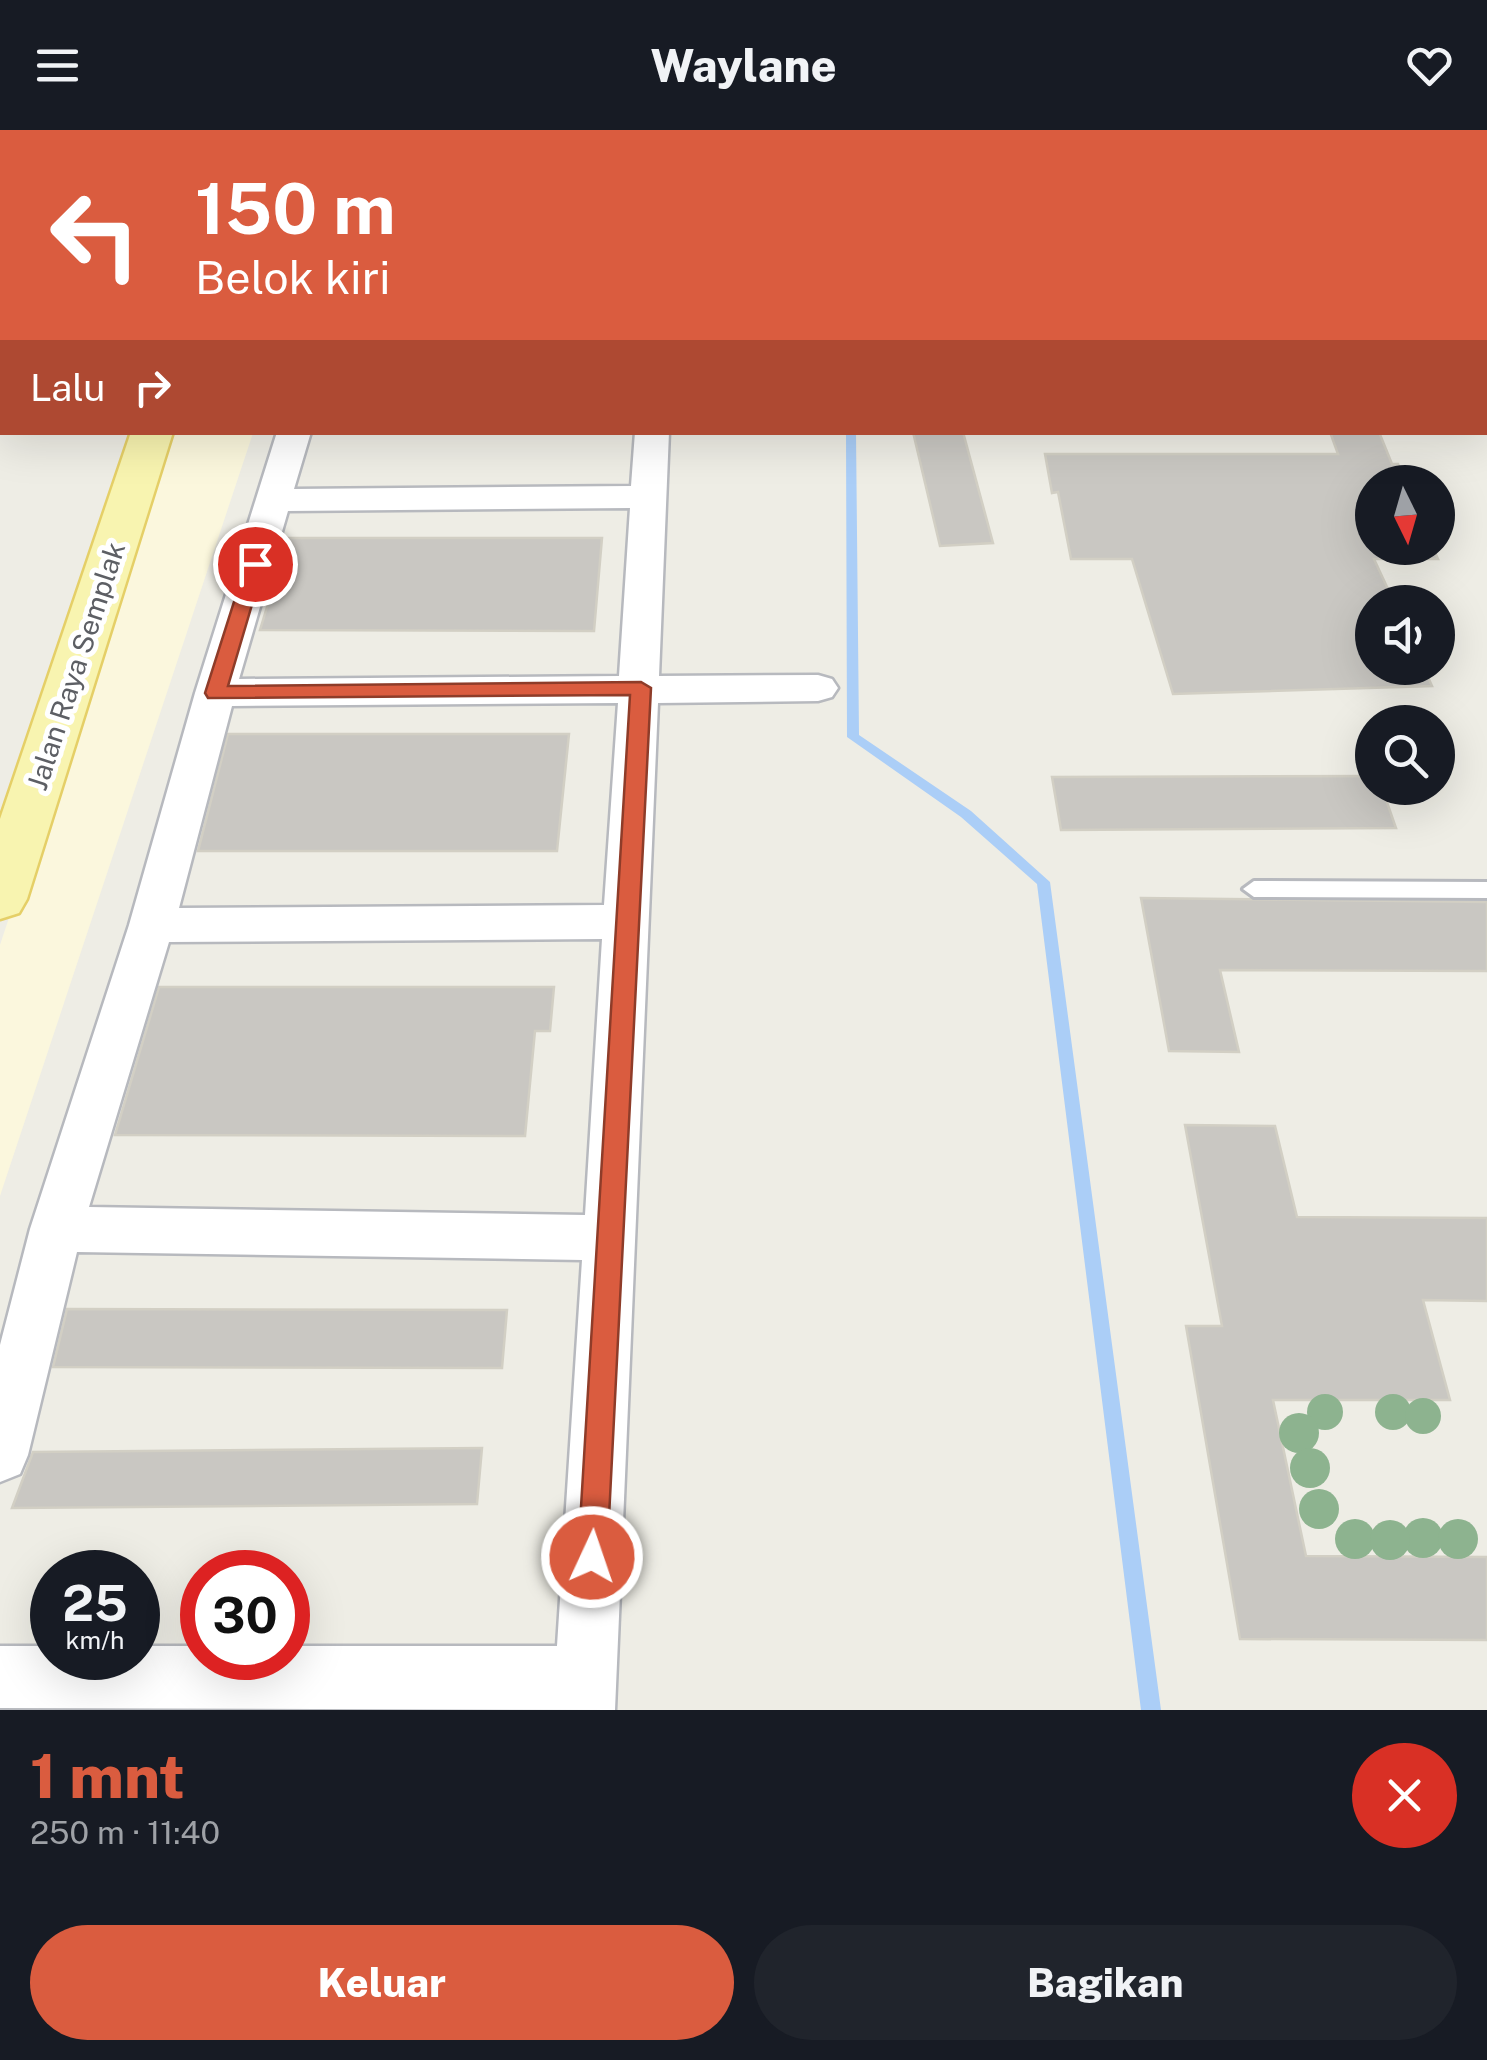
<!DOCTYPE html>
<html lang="id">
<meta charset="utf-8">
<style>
:root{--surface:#171b24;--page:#20242c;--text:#f1f3f6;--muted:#9ea1a6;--accent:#da5c3f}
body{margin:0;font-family:"Public Sans",sans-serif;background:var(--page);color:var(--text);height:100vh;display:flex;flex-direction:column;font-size:38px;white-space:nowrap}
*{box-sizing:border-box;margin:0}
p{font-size:32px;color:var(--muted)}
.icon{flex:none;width:55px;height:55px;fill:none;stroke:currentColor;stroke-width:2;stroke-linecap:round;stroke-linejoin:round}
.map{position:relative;height:1580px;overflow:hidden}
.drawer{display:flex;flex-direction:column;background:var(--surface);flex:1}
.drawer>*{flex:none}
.banner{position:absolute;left:0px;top:0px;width:1488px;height:305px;box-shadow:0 10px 40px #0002;background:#da5c3f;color:#fff;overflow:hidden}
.needle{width:65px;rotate:175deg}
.fabs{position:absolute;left:1355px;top:335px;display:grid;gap:20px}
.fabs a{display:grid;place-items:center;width:100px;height:100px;border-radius:50%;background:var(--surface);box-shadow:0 10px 40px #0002;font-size:50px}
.speed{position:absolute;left:30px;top:1420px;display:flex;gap:20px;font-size:50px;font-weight:700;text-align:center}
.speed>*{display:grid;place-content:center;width:130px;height:130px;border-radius:50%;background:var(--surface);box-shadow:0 10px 40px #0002;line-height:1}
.speed small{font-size:25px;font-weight:400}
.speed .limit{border:15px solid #d22;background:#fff;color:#111}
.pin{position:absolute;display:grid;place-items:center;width:85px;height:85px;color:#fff;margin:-42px;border:5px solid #fff;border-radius:50%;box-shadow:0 2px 10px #0007}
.me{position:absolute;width:110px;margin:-55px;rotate:3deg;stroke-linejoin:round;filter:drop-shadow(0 0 8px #0008)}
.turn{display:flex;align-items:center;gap:35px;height:210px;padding:0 30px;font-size:45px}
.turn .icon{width:130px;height:130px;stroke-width:2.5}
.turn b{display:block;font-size:70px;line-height:85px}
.then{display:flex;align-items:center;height:95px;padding:0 30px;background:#0003;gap:20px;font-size:38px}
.round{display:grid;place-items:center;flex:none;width:105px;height:105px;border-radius:52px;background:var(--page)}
.head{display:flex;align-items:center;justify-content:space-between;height:170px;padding:0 30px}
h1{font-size:60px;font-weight:800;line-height:75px;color:var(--accent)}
.button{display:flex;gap:20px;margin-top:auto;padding:20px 30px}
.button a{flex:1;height:115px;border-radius:60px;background:var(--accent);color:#fff;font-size:40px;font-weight:800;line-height:115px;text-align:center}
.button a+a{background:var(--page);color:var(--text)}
header{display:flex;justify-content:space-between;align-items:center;height:130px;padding:0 30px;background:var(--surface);font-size:45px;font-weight:800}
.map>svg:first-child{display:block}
.commercial{fill:#fbf7dd}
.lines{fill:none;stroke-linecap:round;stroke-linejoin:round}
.stream{fill:#abcef7;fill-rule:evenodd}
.canal{fill:#abcef7;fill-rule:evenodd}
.building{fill:#c9c7c2;stroke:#d2cfc4;stroke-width:2.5}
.lane-casing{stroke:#b7b9be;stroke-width:6}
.street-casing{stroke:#b7b9be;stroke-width:5}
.primary-casing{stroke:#e5cf67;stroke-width:5}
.lane{fill:#fff;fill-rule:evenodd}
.street{fill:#fff;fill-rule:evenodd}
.primary{fill:#f8f4b0;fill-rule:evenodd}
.tree{fill:#8db38f}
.route{fill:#da5c3f;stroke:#8e3c29;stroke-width:2.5}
.labels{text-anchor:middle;stroke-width:10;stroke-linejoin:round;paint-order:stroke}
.street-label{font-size:28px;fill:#5d5f64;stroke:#fff}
</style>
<header><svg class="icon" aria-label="menu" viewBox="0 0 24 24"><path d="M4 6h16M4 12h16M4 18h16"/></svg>Waylane<svg class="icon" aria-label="heart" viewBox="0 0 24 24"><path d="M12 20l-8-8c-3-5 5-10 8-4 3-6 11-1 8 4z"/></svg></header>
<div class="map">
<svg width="1487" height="1580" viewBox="0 0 1487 1580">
<rect width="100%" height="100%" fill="#eeede5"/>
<g class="commercial">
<path d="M0 0H317L318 2H2L0 81Z"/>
<path d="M170 303H253L0 1066V815Z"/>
</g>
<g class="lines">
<g class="stream">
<path d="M844 0H852L853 2H845Z"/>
<path d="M846 302H856L859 605 971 681 1050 752 1161 1580H1141L1037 754 961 687 847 607Z"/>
</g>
<g class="canal">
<path d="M1276 0H1311L1312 2H1277Z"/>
<rect x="1485" y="51" width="2" height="18"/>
</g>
</g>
<g class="building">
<path d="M913 302H963L993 413 940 416Z"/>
<path d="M1330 302H1379L1392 334H1398L1406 352H1372V418H1433L1438 429H1374L1394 472H1372V538H1424L1432 556 1173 564 1132 429H1071L1058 362 1052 363 1045 324H1338Z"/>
<path d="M288 408H602L594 501 260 500Z"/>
<path d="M228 604H569L557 721H198Z"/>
<path d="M1372 646V658H1382L1396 698 1061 700 1052 647Z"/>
<path d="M1141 768 1487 772V841L1220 840 1239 922 1169 921Z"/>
<path d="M159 857H554L550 901H535L525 1006 115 1005Z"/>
<path d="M1185 995 1275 996 1297 1087 1487 1088V1171L1423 1170 1450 1270H1273L1306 1426 1487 1427V1510L1240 1509 1186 1196H1222Z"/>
<path d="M67 1179 507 1180 502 1238 53 1237Z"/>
<path d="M482 1318 477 1374 12 1378 33 1322Z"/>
</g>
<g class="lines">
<g class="lane-casing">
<g id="lane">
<rect x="0" y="21" width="2" height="8"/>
<path d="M1485 186 1487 187V200L1485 199Z"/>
<path d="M1254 751 1487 752V768L1254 767 1243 759Z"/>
</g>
</g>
<g class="street-casing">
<g id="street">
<path d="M1122 0H1157L1159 2H1124Z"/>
<path d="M1485 97 1487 98V116L1485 115Z"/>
<rect x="0" y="167" width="2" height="18"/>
<path d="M277 302H311L294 359 631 356 635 302H669L659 546 818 545 832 549 838 558 832 567 818 571 658 573 615 1580 0 1578V1516H52V1528H138V1516H202V1528H288V1516H557L582 1130 77 1122 28 1325 20 1344 0 1352V1215L30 1099 129 795 195 563ZM630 378 619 546 239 549 288 381ZM618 573 604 775 179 778 232 576ZM602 809 585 1085 89 1077 169 812Z"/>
</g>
</g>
<g class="primary-casing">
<g id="primary">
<path d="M130 0H164L165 2H132Z"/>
<path d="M131 302H173L27 769 19 783 0 789V689Z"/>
</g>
</g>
<use href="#lane" class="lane"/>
<use href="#street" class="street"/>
<use href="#primary" class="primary"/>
</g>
<g class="tree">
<circle cx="1325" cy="1282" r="18"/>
<circle cx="1393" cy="1282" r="18"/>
<circle cx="1423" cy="1286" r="18"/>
<circle cx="1299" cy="1303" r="20"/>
<circle cx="1310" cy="1338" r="20"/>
<circle cx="1319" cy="1379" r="20"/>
<circle cx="1423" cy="1408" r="20"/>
<circle cx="1355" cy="1409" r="20"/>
<circle cx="1458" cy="1409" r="20"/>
<circle cx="1390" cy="1410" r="20"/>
</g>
<path class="route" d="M255 428 264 434 228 556 641 552 651 558 607 1427 603 1438 592 1442 582 1438 578 1427 630 565 208 568 205 563 246 434Z"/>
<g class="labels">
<g class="street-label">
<text transform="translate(76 536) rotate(-72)" y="10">Jalan Raya Semplak</text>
</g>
</g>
</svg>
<div class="fabs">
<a><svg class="needle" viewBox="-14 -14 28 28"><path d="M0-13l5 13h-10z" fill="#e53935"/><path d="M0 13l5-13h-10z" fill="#9ea1a6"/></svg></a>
<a><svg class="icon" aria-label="sound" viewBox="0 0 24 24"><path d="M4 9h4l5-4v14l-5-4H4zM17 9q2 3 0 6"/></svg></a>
<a><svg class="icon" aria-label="search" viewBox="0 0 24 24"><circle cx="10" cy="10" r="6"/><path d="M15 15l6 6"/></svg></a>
</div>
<div class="speed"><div>25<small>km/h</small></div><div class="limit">30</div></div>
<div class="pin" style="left:255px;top:434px;background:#d93025"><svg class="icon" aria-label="arrive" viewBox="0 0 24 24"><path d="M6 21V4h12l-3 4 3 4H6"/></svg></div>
<svg class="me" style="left:592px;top:1427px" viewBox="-20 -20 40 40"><circle r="17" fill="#da5c3f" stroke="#fff" stroke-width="3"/><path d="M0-11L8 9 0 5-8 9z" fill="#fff"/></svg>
<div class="banner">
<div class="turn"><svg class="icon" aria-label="left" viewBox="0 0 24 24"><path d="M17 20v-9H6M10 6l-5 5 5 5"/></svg><div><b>150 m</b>Belok kiri</div></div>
<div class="then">Lalu<svg class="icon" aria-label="right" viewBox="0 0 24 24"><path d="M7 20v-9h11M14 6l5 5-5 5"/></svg></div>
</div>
</div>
<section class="drawer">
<div class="head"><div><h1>1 mnt</h1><p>250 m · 11:40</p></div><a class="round" style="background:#d93025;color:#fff"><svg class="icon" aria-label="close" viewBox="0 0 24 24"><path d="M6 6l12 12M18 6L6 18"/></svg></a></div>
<div class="button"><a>Keluar</a><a>Bagikan</a></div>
</section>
